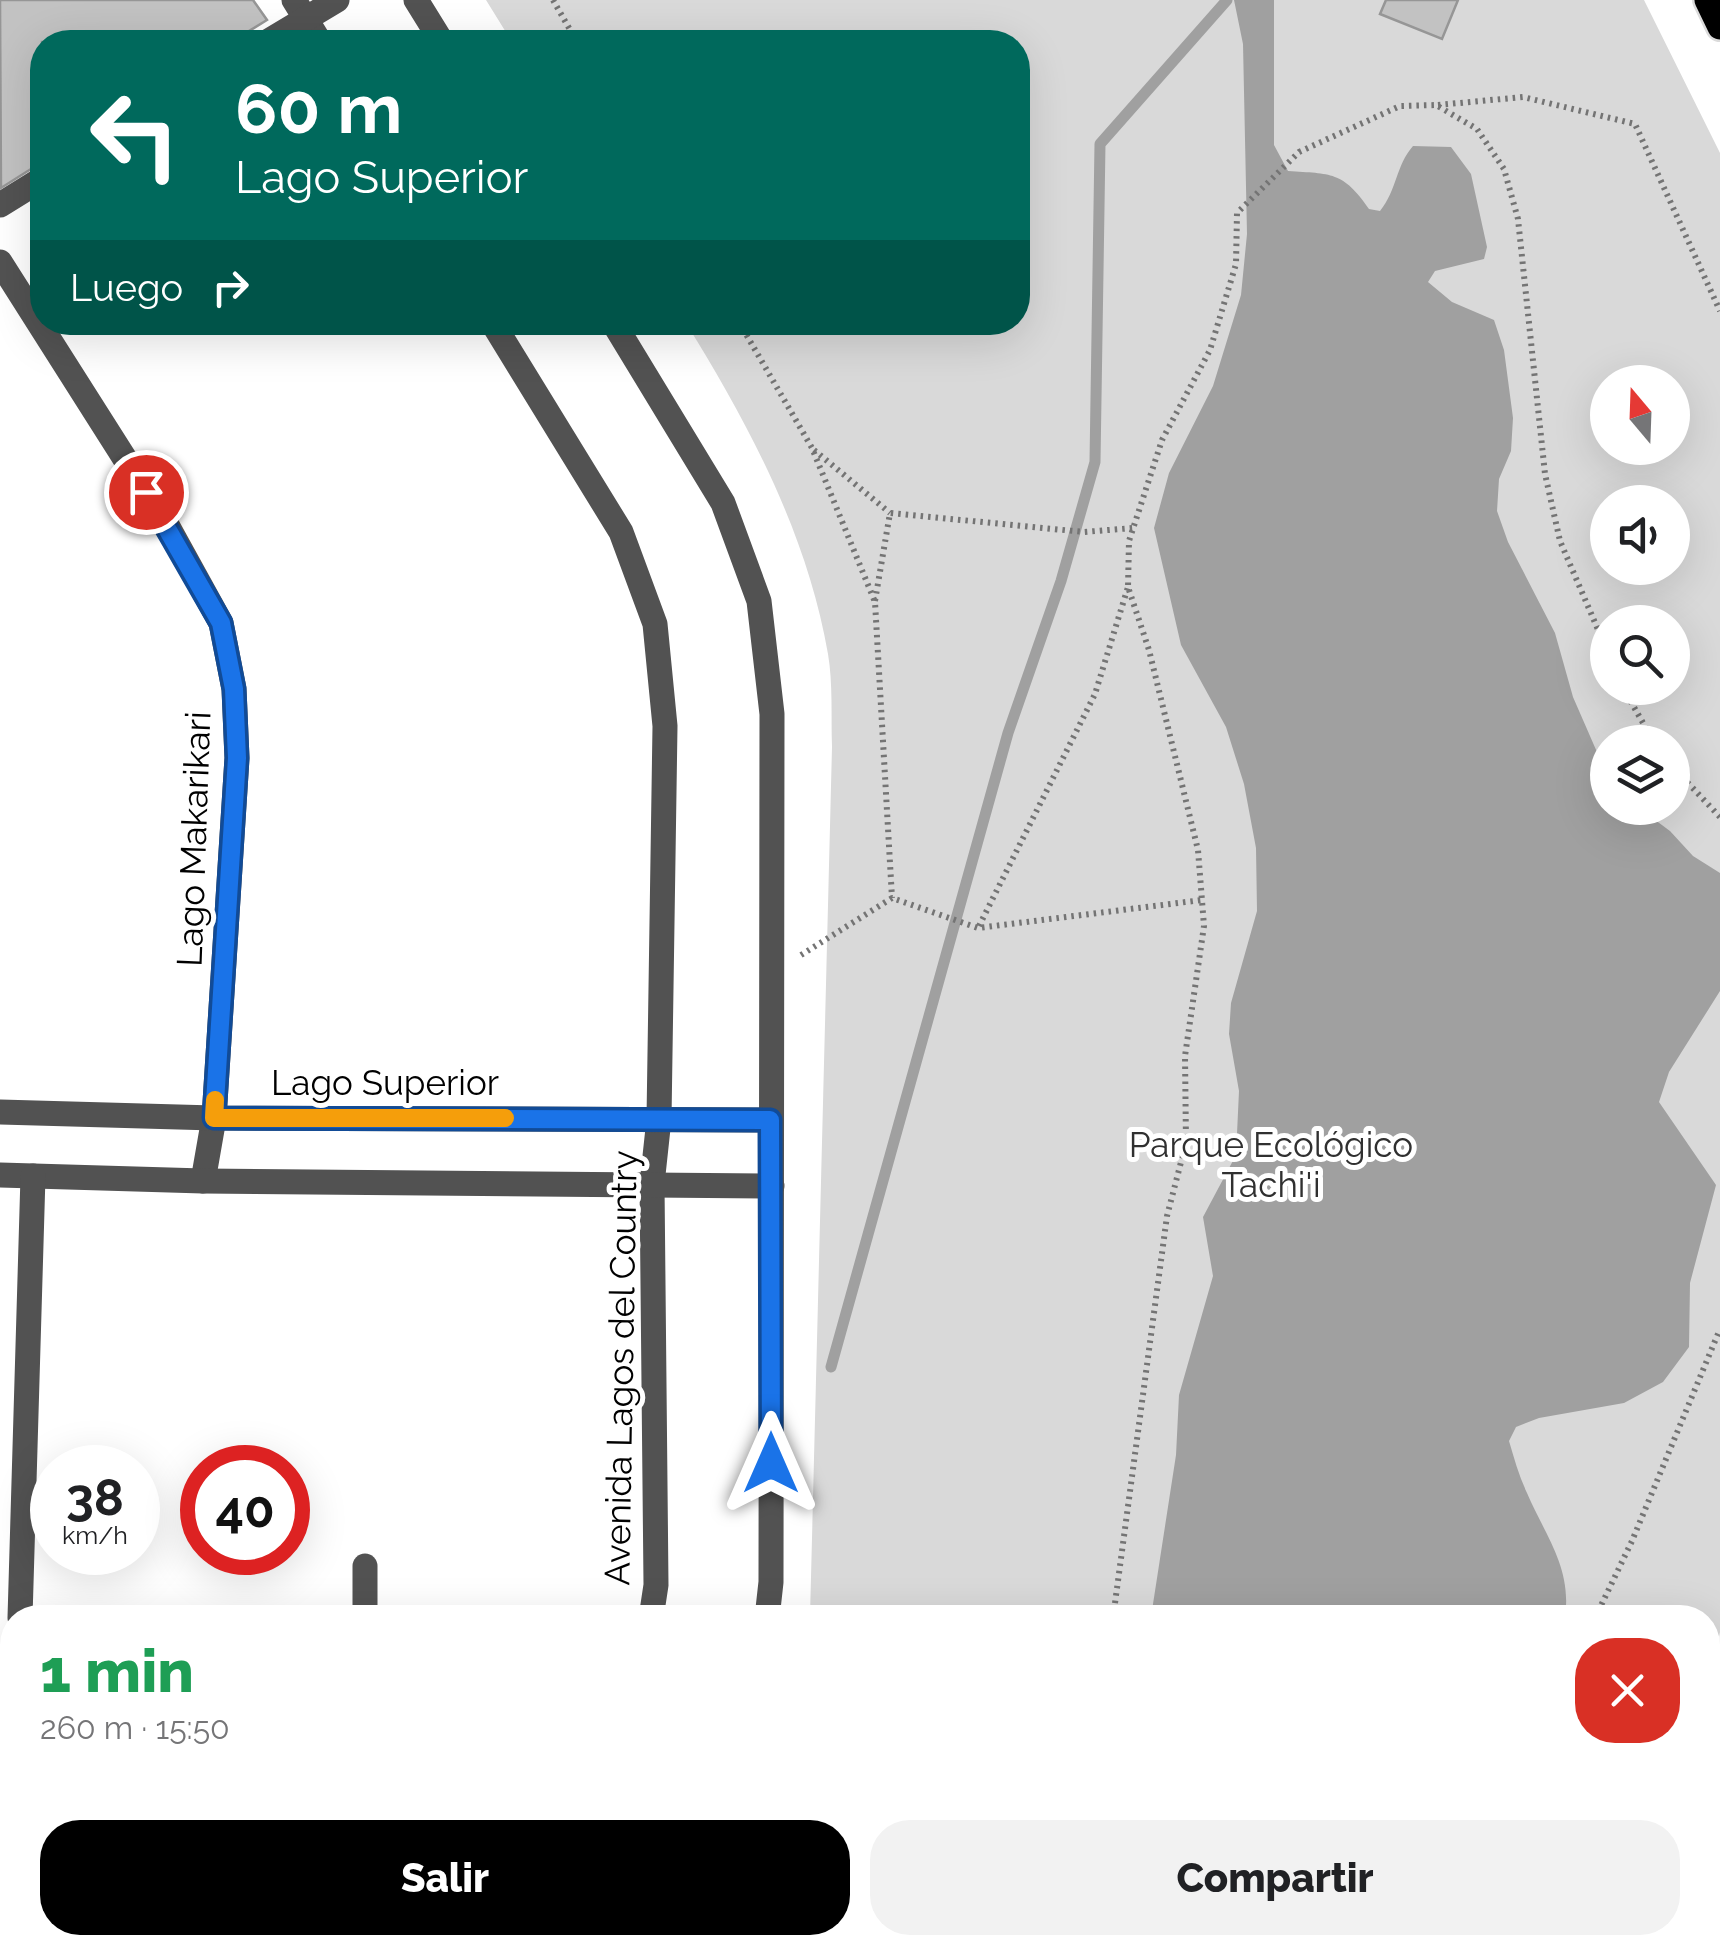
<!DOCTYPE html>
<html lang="es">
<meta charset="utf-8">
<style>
:root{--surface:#fff;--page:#f2f2f2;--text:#202124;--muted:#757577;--accent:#000}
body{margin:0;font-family:Raleway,sans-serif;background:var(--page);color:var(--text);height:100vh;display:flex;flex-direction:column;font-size:38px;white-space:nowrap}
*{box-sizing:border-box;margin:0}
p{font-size:32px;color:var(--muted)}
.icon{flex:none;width:55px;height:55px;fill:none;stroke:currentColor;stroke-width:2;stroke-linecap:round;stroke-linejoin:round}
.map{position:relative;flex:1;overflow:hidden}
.sheet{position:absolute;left:0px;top:1605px;width:1720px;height:350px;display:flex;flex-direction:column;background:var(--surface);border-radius:40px 40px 0 0;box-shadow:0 10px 40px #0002}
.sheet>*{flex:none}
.top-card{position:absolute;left:30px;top:30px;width:1000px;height:305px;border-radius:40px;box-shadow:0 10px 40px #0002;background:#00695c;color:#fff;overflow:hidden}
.needle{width:65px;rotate:341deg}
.fabs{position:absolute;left:1590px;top:365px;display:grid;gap:20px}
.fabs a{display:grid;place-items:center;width:100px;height:100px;border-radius:50%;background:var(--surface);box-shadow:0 10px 40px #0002;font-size:50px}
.speed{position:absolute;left:30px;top:1445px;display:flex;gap:20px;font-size:50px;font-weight:700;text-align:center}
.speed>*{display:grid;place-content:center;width:130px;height:130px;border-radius:50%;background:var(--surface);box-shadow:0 10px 40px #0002;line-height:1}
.speed small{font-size:25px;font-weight:400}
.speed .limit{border:15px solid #d22;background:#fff;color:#111}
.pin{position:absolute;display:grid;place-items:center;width:85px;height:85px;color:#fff;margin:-42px;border:5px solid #fff;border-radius:50%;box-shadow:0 2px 10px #0007}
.me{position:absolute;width:110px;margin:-55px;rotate:0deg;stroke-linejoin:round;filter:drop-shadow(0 0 8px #0008)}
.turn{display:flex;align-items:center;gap:35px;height:210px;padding:0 40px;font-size:45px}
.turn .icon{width:130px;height:130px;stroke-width:2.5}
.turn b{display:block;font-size:70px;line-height:85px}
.then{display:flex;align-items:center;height:95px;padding:0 40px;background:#0003;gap:20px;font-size:38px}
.round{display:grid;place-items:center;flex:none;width:105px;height:105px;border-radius:40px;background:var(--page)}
.headline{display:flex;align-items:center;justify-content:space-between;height:170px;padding:0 40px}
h1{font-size:60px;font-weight:800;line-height:75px;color:#1e9e55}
.cta{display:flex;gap:20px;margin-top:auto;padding:20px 40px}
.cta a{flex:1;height:115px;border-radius:40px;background:var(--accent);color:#fff;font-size:40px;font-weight:800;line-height:115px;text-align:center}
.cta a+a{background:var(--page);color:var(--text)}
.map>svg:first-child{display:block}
.green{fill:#d9d9d9;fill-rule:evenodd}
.water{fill:#a0a0a0}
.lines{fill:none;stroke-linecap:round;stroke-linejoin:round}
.stream{stroke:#a0a0a0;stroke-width:11}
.building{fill:#c2c2c2;stroke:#969696;stroke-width:2.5}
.major-casing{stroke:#dbdbdb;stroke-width:30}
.path{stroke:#747474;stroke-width:6;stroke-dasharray:2.5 5;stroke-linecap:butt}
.minor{stroke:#525252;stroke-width:25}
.major{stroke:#000;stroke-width:25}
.route-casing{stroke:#114b97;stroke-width:25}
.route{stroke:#1a73e8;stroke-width:18}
.slow{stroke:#f59e0b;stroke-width:18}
.labels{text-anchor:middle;stroke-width:10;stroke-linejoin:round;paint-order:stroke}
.street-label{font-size:35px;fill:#000;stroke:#fff}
.park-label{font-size:35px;fill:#303030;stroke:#fff}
</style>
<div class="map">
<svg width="1720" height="1955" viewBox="0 0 1720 1955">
<rect width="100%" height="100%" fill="#fff"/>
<g class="green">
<path d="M486 0H1644L1720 153V1632L1708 1690V1618L810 1617 832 747C831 716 833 684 828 654 807 533 749 425 686 323L1018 322V42H512ZM1608 382H1672V448H1608ZM1608 502H1672V568H1608ZM1608 622H1672V688H1608ZM1608 742H1672V808H1608Z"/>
<path d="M704 1942 1653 1943 1650 1955H699Z"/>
</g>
<g class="water">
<path d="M1234 0H1274V145L1288 171C1331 174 1343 171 1369 209L1380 211C1397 190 1396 165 1413 146L1451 147 1471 174 1487 247 1484 259 1435 271 1428 282 1452 302 1494 320 1504 350 1513 418 1511 451 1499 479 1497 511 1508 542 1555 633 1573 697 1600 759 1607 766 1608 808H1639L1670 831 1693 856 1720 873V991L1669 1072 1659 1102 1716 1185 1690 1283 1689 1347 1663 1382 1624 1403 1539 1418 1516 1427 1509 1441C1514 1458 1519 1476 1527 1493 1546 1537 1572 1568 1565 1617H1151L1176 1455 1179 1395 1213 1276 1203 1217 1236 1155 1239 1091 1229 1034 1231 1003 1257 911 1256 848 1244 784 1226 727 1181 645 1154 528 1169 473 1213 386 1241 295 1247 234 1243 44Z"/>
<path d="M1041 1942H1444V1943L1443 1955H1038Z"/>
</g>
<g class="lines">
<path class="stream" d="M831 1367 1008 733 1061 581 1095 462 1100 144 1227 0"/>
</g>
<g class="building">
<path d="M0 0H253L267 20 231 42H42V162L1 188Z"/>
<path d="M1386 0H1458L1442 39 1380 14Z"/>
</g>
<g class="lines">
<g class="major-casing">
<path id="major" d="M1707 0 1720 27"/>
</g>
<g class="path">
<path d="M553 0 577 42"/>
<path d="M1438 105 1523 97 1635 124 1720 311"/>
<path d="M739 322 812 448 875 602 892 898"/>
<path d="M814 450 890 513"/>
<path d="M875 601 890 513 1084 532 1133 528"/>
<path d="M1623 688 1654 742"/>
<path d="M1672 766 1720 817"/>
<path d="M979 926 1095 694 1128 587"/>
<path d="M801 955 892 898 978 928 1202 900"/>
<path d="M1113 1618 1167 1216 1186 1143 1185 1056 1204 926 1198 850 1149 650 1128 587 1129 541 1162 440 1210 350 1236 264 1237 213 1299 152 1400 106 1436 105 1477 129 1504 169 1518 219 1545 474 1560 541 1608 653"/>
<path d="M1595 1618 1632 1541 1720 1329"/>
<path d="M984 1955 989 1942"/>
<path d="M1482 1955 1484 1942"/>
</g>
<g class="minor">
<path d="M294 0 320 42"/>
<path d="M416 0 442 42"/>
<path d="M267 42 337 0"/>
<path d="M0 205 42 179"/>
<path d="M0 262 167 525 221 623 234 689 237 758 214 1118 203 1181"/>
<path d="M492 322 621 532 655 624 665 726 659 1119 652 1184 656 1585 651 1618"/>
<path d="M613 322 723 503 759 601 772 714 771 1582 767 1618"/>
<path d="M0 1112 214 1118 770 1120"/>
<path d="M0 1175 203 1181 772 1186"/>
<path d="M365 1566V1618"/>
<path d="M20 1618 33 1176"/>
<path d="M10 1955 12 1865"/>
<path d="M367 1955V1942"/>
<path d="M519 1955 525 1942"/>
<path d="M649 1955 655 1942"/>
</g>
<use href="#major" class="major"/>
</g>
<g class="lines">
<g class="route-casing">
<path id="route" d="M146 492 221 623 234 689 237 758 214 1118 770 1120 771 1463"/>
</g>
<use href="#route" class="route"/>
<path class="slow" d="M215 1100 214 1118H505"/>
</g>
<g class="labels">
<g class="street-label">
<text transform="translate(194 839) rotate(-88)" y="12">Lago Makarikari</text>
<text x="385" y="1095">Lago Superior</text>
<text transform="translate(621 1368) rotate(-89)" y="12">Avenida Lagos del Country</text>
</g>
<g class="park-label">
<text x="1271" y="1157">Parque Ecológico<tspan x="1271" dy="40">Tachi'i</tspan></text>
</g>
</g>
</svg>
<div class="fabs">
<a><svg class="needle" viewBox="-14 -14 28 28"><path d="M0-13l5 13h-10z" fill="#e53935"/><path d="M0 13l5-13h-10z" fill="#757577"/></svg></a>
<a><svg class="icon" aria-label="sound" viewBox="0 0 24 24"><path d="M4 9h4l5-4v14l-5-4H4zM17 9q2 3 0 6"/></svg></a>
<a><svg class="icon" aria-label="search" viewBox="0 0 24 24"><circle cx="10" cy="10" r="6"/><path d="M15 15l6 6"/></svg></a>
<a><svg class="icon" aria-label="layers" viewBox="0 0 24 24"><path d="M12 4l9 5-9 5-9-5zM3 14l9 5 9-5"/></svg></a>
</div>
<div class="speed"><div>38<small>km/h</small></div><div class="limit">40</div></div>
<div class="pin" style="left:146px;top:492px;background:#d93025"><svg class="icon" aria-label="arrive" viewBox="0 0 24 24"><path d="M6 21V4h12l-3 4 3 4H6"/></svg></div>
<svg class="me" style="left:771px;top:1463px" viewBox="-20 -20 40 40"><path d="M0-17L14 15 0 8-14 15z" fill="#1a73e8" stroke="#fff" stroke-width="4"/></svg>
<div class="top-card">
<div class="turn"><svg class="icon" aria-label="left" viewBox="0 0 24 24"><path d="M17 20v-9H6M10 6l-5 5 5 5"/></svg><div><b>60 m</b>Lago Superior</div></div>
<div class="then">Luego<svg class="icon" aria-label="right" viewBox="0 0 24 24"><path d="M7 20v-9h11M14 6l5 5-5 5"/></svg></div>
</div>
<section class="sheet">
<div class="headline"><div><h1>1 min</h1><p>260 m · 15:50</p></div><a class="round" style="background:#d93025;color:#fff"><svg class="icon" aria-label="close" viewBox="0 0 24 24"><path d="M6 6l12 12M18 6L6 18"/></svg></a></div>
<div class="cta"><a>Salir</a><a>Compartir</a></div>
</section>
</div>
